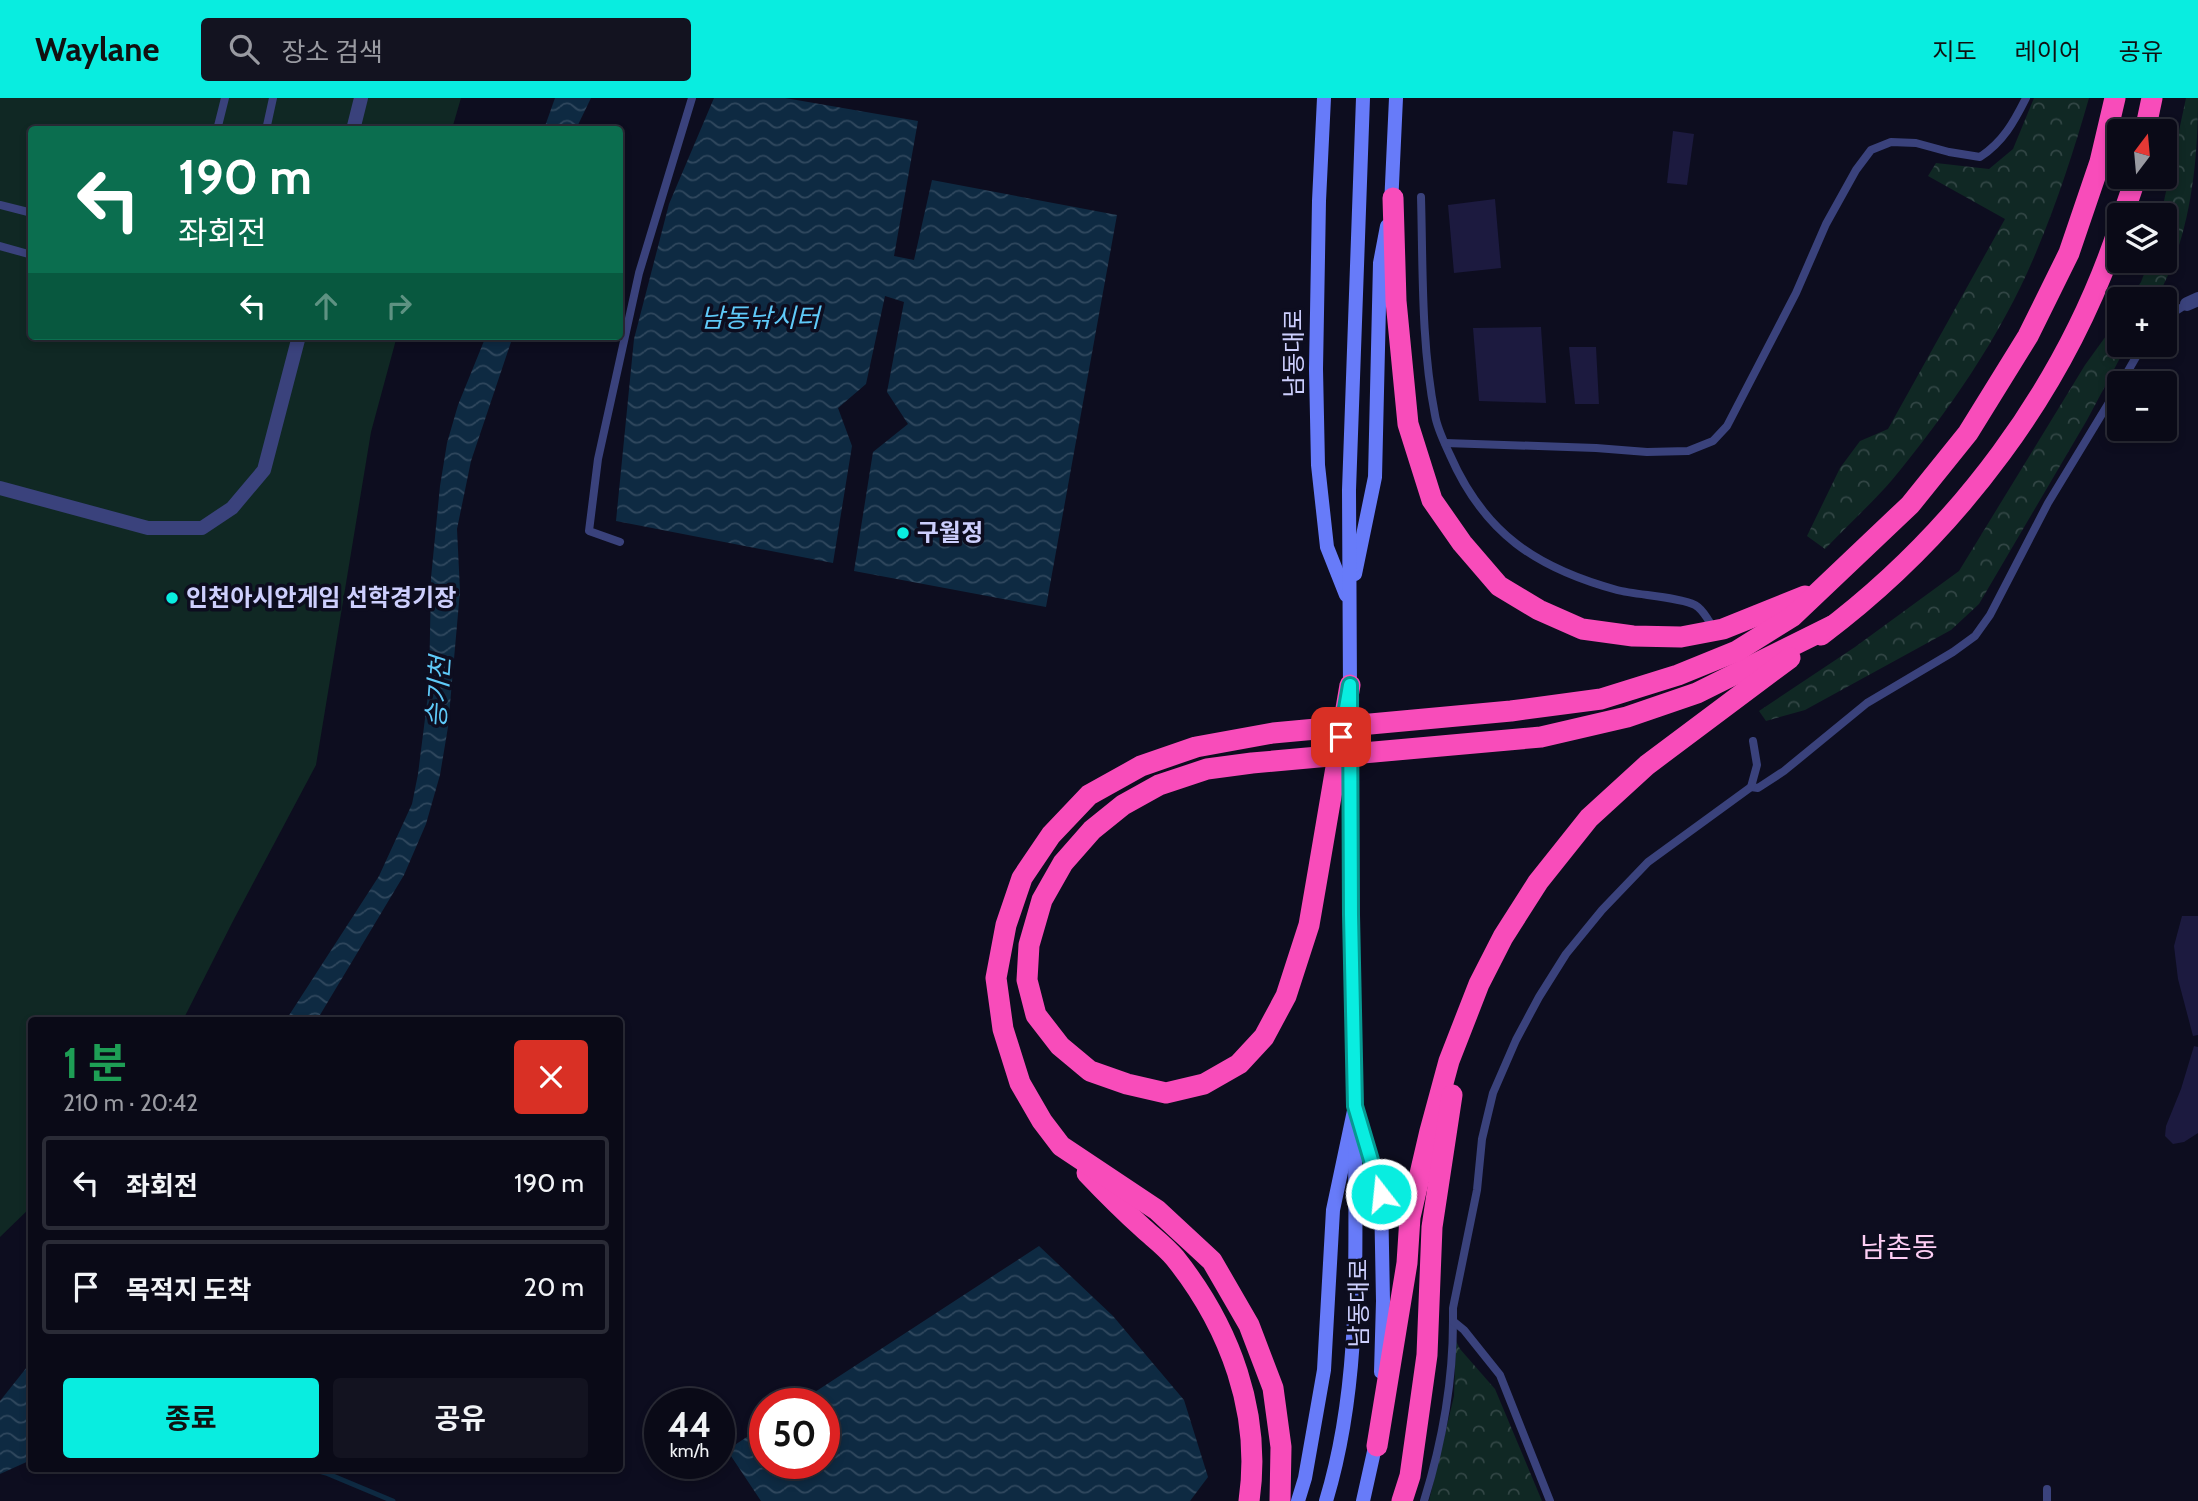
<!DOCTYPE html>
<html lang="ko">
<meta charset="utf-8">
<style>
:root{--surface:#0a0a17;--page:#131320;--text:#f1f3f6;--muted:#999aa1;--line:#2a2b36;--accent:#09ede0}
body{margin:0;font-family:Cabin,"Noto Sans KR",sans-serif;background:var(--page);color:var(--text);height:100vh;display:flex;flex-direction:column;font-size:26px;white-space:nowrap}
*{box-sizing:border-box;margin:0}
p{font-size:23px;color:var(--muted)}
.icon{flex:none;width:38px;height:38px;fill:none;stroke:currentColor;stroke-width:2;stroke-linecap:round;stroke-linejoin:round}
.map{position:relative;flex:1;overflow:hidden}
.drawer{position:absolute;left:28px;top:919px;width:595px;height:455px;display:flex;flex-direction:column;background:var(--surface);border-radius:7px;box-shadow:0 4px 10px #0003,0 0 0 2px var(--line)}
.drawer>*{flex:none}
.guide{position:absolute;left:28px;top:28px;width:595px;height:214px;border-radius:7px;box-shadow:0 4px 10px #0003,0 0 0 2px var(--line);background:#0b6e4f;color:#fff;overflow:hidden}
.needle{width:46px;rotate:16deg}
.buttons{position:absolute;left:2107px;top:21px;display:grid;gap:14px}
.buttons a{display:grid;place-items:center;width:70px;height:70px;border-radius:7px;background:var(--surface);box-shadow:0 4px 10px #0003,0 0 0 2px var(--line);font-size:35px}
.speed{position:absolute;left:644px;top:1290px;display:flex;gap:14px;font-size:35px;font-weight:700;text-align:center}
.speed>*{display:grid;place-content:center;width:91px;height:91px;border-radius:50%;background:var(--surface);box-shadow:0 4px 10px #0003,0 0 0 2px var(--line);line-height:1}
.speed small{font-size:18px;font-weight:400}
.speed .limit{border:10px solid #d22;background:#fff;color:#111}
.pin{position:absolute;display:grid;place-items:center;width:60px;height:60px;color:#fff;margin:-30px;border-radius:14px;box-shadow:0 4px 10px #0006}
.me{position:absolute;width:77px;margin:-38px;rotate:344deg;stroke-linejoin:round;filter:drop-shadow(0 0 5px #0008)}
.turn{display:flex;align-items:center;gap:24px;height:147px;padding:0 35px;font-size:32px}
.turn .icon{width:91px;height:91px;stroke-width:2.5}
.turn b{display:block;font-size:49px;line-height:60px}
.lanes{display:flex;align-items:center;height:66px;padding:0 35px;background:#0003;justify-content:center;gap:35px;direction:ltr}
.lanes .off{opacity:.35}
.round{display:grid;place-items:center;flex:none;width:74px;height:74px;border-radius:7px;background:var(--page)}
.summary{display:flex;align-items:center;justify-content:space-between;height:119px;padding:0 35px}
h1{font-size:42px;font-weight:700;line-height:52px;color:#1e9e55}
.cta{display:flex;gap:14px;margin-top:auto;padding:14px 35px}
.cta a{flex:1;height:80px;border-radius:7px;background:var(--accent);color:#111;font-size:28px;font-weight:700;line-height:80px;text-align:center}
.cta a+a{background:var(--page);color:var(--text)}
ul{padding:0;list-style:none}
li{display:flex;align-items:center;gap:21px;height:94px;margin:0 14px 10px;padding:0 21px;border:4px solid var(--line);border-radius:7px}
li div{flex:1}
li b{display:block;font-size:26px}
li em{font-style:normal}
header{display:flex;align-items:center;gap:42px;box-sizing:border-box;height:98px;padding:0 35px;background:var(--accent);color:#111}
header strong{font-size:33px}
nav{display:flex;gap:38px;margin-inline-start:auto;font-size:24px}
.search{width:490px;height:63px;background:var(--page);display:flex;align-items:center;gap:18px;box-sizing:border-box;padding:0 24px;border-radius:7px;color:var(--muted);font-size:26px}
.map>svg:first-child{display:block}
.forest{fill:url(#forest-crowns)}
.garden{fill:#102824}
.water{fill:url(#water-waves)}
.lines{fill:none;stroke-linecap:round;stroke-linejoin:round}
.stream{stroke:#0e2a42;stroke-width:5}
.building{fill:#1c1a3f}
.service{stroke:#3a427c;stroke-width:8}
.minor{stroke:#3a427c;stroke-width:14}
.secondary{stroke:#677bf9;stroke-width:14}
.motorway{stroke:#f84cba;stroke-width:21}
.route-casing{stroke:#069a92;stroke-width:18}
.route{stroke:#09ede0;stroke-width:12}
.poi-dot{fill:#09ede0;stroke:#0d0d1f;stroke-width:2.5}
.labels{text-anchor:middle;stroke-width:7;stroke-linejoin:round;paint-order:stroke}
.street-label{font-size:24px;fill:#cdcffd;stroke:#0d0d1f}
.poi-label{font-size:24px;font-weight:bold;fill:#cdcffd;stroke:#0d0d1f;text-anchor:start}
.water-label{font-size:26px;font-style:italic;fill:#5fcaf9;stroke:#0d0d1f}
.quarter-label{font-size:28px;fill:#fdcef4;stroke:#0d0d1f}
</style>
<header>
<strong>Waylane</strong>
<div class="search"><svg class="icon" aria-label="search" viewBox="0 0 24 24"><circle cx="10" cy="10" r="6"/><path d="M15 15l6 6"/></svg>장소 검색</div>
<nav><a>지도</a><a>레이어</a><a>공유</a></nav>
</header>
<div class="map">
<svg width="2198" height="1403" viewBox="0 0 2198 1403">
<defs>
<pattern id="forest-crowns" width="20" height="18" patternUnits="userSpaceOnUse" patternTransform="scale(1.75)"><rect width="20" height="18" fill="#102824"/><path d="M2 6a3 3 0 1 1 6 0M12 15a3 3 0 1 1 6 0" fill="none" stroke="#324645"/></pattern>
<pattern id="water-waves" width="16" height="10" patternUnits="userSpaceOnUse" patternTransform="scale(1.75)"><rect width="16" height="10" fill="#0e2a42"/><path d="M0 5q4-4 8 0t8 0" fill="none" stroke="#30485e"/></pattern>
</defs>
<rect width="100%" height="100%" fill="#0d0d1f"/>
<g class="forest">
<path d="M2034 0H2089C2074 52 2058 102 2037 152 2003 235 1949 313 1892 382 1871 406 1847 428 1825 451L1807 438 1840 370 1860 343 1888 331 2005 121 1928 78 1936 65 1989 71 2013 51Z"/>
<path d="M2186 0H2198C2198 67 2190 142 2156 201H2130L2141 184 2149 163H2165V117H2161Z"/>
<path d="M2119 220V247H2127L2087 322 1979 506 1951 532 1805 612 1766 623 1759 613 1855 549 1959 473 2085 267Z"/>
<path d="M1456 1243 1460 1251 1495 1291 1542 1403H1429L1454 1298Z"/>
</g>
<path class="garden" d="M0 0H461L452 31 32 32V238H397L371 334 316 667 233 823 183 922H32L31 1109 0 1139Z"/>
<g class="water">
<path d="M555 0H591L576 31H544Z"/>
<path d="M714 0H785L918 23 894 158 914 162 932 82 1117 117 1046 509 854 473 873 354 908 326 887 294 904 204 885 198 866 286 838 310 852 348 833 465 616 423 634 241 669 106Z"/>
<path d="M486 238H513L471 363 457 431 460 493 448 629 440 677 426 726 404 777 317 922H286L379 778 412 706 418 676 429 589 431 480 440 388 447 345 458 307Z"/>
<path d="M1039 1148 1113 1218 1184 1302 1208 1379 1190 1403H761L727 1352 765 1327V1365H824V1306L798 1305Z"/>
<path d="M31 1264V1362L0 1376V1303Z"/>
</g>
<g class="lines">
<path class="stream" d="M308 1370 326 1375 393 1403"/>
</g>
<g class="building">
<path d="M1673 33 1694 36 1687 87 1667 85Z"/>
<path d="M1495 101 1501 170 1454 175 1448 107Z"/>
<path d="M1541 229 1546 305 1479 303 1473 230Z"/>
<path d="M1569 249H1596L1599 306H1575Z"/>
<path d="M2182 818H2198V937L2193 938 2178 881 2174 848Z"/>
<path d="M2194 948 2198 949V1035L2184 1044 2173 1046 2165 1038 2166 1028 2181 991Z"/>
</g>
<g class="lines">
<g class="service">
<path d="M217 32 225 0"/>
<path d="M266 32 273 0"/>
<path d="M1421 99C1423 170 1421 246 1435 317 1437 330 1444 344 1450 357 1484 435 1536 470 1617 492 1636 497 1680 499 1695 507 1702 511 1705 517 1709 523"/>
<path d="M0 107 32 115"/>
<path d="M0 148 32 157"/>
<path d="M2165 220 2187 206"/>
<path d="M2121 285 2143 247"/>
<path d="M1445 345 1596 350 1647 354 1688 353 1713 343 1727 328 1796 195 1826 126 1856 72 1871 52 1891 44 1916 45 1949 54 1980 59C2003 44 2014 24 2026 0"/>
<path d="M620 444 589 433 598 361 639 175 692 0"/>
<path d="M1751 689 1758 690 1784 673 1867 605 1953 554 1975 538 1990 517 2048 405 2119 288"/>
<path d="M2047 1391V1403"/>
<path d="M1424 1403C1442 1345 1453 1284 1453 1223"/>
<path d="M1550 1403 1500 1277 1464 1232 1453 1223V1210L1477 1092 1482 1041 1493 995 1516 942 1539 899 1566 856 1602 812 1648 764 1751 689 1757 667 1753 643"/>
</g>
<g class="minor">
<path d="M353 32 361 0"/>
<path d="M2187 206 2198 201"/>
<path d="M0 390 148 430H202L232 410 264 372 299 238"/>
</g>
<g class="secondary">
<path d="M1324 0 1319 103 1316 271 1318 367 1327 449 1346 497"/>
<path d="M1391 108 1396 0"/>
<path d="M1355 476 1375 379 1380 165 1387 128"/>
<path d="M1350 593 1349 392 1363 0"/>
<path d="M1356 1011 1381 1096 1383 1203 1381 1274"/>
<path d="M1298 1403 1305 1380 1324 1272 1333 1112 1355 1008 1351 817 1350 649"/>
<path d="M1326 1403C1362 1284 1355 1160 1355 1036"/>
<path d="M1363 1403 1377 1340"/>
</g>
<g class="motorway">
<path d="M2145 33 2152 0"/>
<path d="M1393 100 1396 203 1408 326 1432 402 1462 445 1499 488 1539 512 1582 531 1633 538 1681 539 1723 531 1805 498"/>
<path d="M2123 117 2136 79"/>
<path d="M1821 537C1957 435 2066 290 2119 129"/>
<path d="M1350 587 1319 769 1309 827 1286 898 1264 939 1239 966 1204 986 1166 995 1127 986 1090 973 1060 948 1036 917 1027 882 1029 847 1042 802 1063 765 1092 732 1123 707 1159 687 1207 671 1252 665 1441 648 1541 639 1627 619 1697 595 1832 528"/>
<path d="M1087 1075C1105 1094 1124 1113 1144 1131 1154 1140 1166 1149 1175 1160 1230 1229 1262 1315 1249 1403"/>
<path d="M1377 1348 1407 1165 1410 1119 1430 1033 1449 963 1479 886 1503 839 1538 784 1589 720 1647 667 1790 560"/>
<path d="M1280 1403 1281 1349 1273 1290 1249 1227 1212 1163 1157 1112 1061 1048 1042 1023 1020 985 1003 931 996 880 1006 827 1022 780 1051 737 1089 697 1141 668 1196 649 1273 635 1511 613 1601 601 1678 577 1737 553 1793 518 1910 407 1968 335 2028 238 2069 155 2100 64 2115 0"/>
<path d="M1402 1403 1410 1378 1427 1257 1432 1129 1452 997"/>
</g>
</g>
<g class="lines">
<g class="route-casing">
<path id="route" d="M1341 639 1350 587 1351 817 1355 1008 1381 1096"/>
</g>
<use href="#route" class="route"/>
</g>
<g class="poi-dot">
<circle cx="903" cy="435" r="7"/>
<circle cx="172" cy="500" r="7"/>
</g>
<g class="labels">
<g class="street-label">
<text transform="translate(1294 255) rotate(-90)" y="8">남동대로</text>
<text transform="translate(1359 1205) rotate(-90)" y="8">남동대로</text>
</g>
<g class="poi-label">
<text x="917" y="443">구월정</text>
<text x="186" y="508">인천아시안게임 선학경기장</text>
</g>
<g class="water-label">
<text x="760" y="229">남동낚시터</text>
<text transform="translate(438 594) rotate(-86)" y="9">승기천</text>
</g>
<g class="quarter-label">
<text x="1899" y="1159">남촌동</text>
</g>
</g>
</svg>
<div class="buttons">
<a><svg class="needle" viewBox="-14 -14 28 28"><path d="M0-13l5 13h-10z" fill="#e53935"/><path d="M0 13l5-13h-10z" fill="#999aa1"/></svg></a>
<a><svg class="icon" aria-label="layers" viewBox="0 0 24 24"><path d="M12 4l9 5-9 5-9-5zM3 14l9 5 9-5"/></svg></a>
<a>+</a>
<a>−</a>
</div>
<div class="speed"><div>44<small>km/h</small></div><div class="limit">50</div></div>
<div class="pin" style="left:1341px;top:639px;background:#d93025"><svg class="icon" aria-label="arrive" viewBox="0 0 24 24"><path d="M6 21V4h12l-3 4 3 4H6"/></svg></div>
<svg class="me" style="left:1381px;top:1096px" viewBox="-20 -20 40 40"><circle r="17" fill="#09ede0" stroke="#fff" stroke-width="3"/><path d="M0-11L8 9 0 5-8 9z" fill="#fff"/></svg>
<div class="guide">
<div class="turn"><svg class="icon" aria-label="left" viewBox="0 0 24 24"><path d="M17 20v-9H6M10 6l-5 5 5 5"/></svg><div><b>190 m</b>좌회전</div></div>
<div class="lanes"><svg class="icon" aria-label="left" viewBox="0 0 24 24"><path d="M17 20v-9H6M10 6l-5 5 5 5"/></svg><svg class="icon off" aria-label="ahead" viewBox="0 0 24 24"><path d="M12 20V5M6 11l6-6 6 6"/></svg><svg class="icon off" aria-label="right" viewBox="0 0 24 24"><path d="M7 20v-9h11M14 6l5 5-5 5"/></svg></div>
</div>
<section class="drawer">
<div class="summary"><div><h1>1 분</h1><p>210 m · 20:42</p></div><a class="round" style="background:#d93025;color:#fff"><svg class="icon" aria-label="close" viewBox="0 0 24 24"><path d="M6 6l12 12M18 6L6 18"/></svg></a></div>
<ul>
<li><svg class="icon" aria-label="left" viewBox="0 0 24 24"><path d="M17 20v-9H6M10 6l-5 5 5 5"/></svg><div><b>좌회전</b></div><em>190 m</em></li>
<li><svg class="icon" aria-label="arrive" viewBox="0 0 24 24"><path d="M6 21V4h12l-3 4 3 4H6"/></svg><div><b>목적지 도착</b></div><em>20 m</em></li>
</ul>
<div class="cta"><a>종료</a><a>공유</a></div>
</section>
</div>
